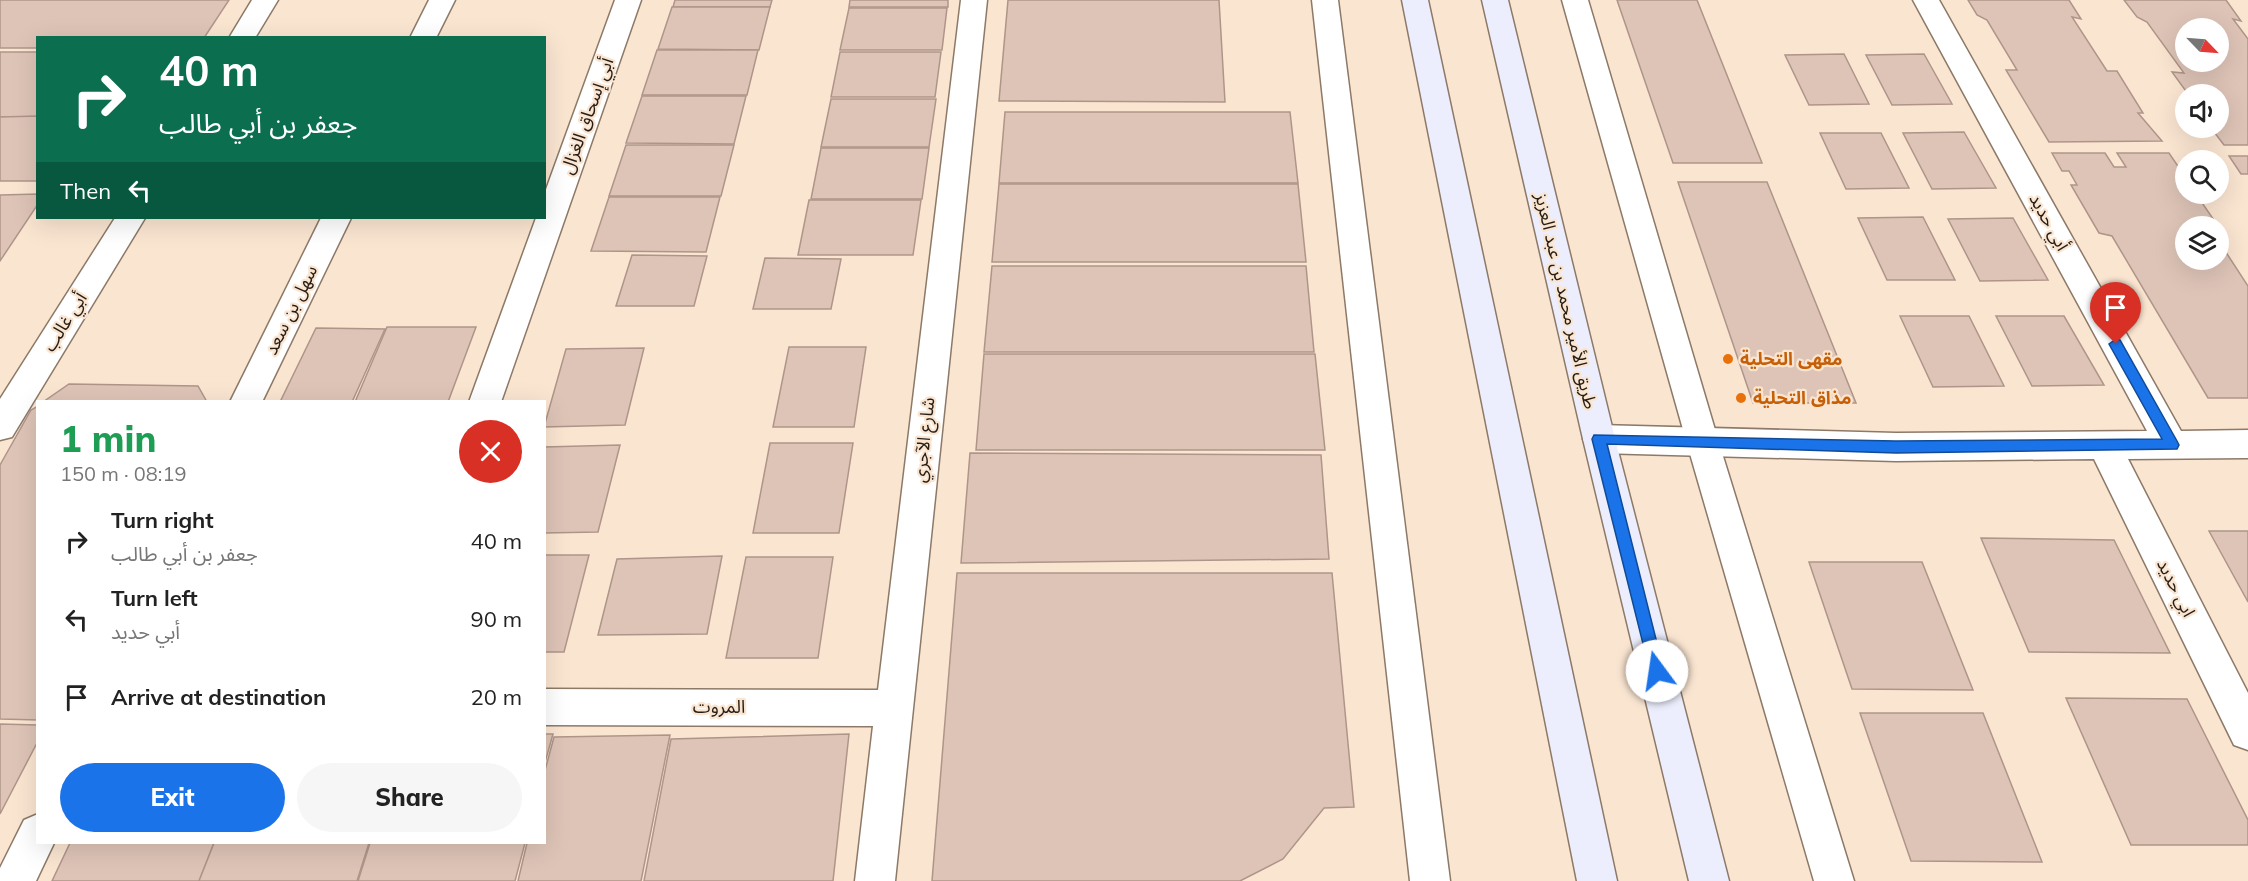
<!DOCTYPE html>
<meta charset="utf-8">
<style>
:root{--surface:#fff;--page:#f6f6f6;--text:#222;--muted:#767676;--accent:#1a73e8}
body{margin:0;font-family:Mulish,"Noto Sans Arabic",sans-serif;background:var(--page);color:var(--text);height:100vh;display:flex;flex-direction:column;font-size:22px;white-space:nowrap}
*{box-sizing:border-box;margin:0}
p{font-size:20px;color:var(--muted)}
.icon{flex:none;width:33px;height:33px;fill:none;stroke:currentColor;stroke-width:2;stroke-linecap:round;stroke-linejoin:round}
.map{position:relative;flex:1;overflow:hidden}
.side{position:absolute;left:36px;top:400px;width:510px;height:444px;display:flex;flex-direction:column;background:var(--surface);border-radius:0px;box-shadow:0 6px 24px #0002}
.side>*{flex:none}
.top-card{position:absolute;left:36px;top:36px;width:510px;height:183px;border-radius:0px;box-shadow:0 6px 24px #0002;background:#0b6e4f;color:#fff;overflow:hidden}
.needle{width:39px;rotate:115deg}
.tools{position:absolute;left:2175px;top:18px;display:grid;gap:12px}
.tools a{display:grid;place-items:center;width:54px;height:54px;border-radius:50%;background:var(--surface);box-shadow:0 6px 24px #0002;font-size:30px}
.pin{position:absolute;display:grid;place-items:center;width:51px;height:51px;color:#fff;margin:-62px -26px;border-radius:50% 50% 50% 0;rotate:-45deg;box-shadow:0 0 6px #0007}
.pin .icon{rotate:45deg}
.me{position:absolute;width:66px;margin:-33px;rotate:346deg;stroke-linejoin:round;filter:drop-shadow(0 0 4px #0008)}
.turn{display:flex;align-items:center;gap:21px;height:126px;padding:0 24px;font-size:27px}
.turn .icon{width:78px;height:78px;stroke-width:2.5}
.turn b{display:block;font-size:42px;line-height:51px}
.then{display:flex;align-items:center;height:57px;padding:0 24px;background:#0003;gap:12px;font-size:22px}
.round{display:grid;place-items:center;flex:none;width:63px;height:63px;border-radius:32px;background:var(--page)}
.headline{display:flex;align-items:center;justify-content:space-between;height:102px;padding:0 24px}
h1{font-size:36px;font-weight:800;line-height:45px;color:#1e9e55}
.button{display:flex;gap:12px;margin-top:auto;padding:12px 24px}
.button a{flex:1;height:69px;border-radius:36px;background:var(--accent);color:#fff;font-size:24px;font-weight:800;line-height:69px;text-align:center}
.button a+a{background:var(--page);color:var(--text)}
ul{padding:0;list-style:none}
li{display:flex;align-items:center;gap:18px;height:78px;padding:0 24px}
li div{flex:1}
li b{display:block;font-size:22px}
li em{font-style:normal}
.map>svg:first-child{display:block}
.building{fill:#dec4b7;stroke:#af9589;stroke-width:1.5;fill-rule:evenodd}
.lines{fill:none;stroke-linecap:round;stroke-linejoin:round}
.pedestrian-casing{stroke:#8c7967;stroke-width:3}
.minor-casing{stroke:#8c7967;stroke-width:3}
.secondary-casing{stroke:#8c7967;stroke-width:3}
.pedestrian{fill:#fff;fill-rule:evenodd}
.minor{fill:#fff;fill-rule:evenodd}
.secondary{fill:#eceefd;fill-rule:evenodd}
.route{fill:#1a73e8;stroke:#114b97;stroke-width:1.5}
.food-dot{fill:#e8710a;stroke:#fae5d1;stroke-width:2}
.labels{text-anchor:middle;stroke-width:4.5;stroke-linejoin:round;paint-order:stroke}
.street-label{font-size:18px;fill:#251d16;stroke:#fae5d1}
.food-label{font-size:18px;font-weight:bold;fill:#c56008;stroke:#fae5d1;text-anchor:start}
</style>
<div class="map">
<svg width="2248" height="881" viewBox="0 0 2248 881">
<rect width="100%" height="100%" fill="#fae5d1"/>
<g class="building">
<path d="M0 0H229L204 38H38V48H0Z"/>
<path d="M675 0H772L770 7H673Z"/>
<path d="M850 0H948V7H849Z"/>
<path d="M1008 0H1219L1225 102 999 101Z"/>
<path d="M1617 0H1697L1762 163H1673Z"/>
<path d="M1968 0H2069L2081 19 2072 17 2107 71H2117L2143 113H2138L2162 141 2049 142 2006 70H2017L1987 20 1977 15Z"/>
<path d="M2124 0H2226L2241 21 2233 19 2248 39V145H2224L2211 128H2218V94H2188L2172 72 2184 73 2147 22 2137 17ZM2186 28H2218V62H2186Z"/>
<path d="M672 7H770L759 50 658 49Z"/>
<path d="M849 8H947L942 50H840Z"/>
<path d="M657 50H758L747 95H642Z"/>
<rect x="0" y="52" width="38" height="65"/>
<path d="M840 52H941L935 97H831Z"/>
<path d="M1844 54 1869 104 1809 105 1785 55Z"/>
<path d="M1924 54 1952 104 1892 105 1866 55Z"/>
<path d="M642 96H746L734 144 626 143Z"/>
<path d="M831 99H936L929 147H821Z"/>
<path d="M1005 112H1290L1298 183H999Z"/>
<path d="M38 116V181H0V117Z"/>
<path d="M1964 132 1996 188 1932 189 1903 133Z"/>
<path d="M1820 133H1881L1909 188 1846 189Z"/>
<path d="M626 145H734L721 196H609Z"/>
<path d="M821 148H929L922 199H811Z"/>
<path d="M2052 153H2105L2114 167H2126L2117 153H2169L2186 178V194H2196L2218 226H2186V260H2218V240L2248 286V398H2208L2112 236 2099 233 2071 185H2077L2069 171H2062Z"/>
<path d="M2229 156H2248V174H2241Z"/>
<path d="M1678 182H1767L1856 403H1753Z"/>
<path d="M999 184H1298L1306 262H992Z"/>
<path d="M38 194V204L0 261V195Z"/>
<path d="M609 197H720L706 252 591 251Z"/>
<path d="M809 200H921L913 255H798Z"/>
<path d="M1923 217 1955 280H1887L1858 218Z"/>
<path d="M2013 218 2048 280 1980 281 1948 219Z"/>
<path d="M632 255 707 256 694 306H616Z"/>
<path d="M765 258 841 259 831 309H753Z"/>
<path d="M992 266H1306L1314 352H984Z"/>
<path d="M1900 316H1969L2004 386 1933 387Z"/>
<path d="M1996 316H2064L2104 385 2032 386Z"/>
<path d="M387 327H476L448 402H355Z"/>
<path d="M316 328 385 329 352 402H280Z"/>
<path d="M789 347H866L854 427H773Z"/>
<path d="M644 348 625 425 544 427 566 349Z"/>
<path d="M984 354H1315L1325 450H976Z"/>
<path d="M69 384 198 386 207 402H43Z"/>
<path d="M38 406V720L0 719V465L31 410Z"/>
<path d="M770 443H853L839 533H753Z"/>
<path d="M620 445 598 532 544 533V447Z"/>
<path d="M970 453 1321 455 1329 559 961 563Z"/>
<path d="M2209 531H2248V602Z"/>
<path d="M1981 538 2114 540 2170 653 2029 652Z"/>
<path d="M544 555H589L564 652H544Z"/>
<path d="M722 556 707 634 598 635 617 559Z"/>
<path d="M746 557H833L818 658H726Z"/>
<path d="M1809 562H1922L1973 690 1852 689Z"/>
<path d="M957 573H1332L1354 807 1324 808 1283 859 1240 881H932Z"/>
<path d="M2066 698 2187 699 2248 820V845H2131Z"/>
<path d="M1860 713H1983L2042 862 1911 861Z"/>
<path d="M0 724 38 725V741L0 814Z"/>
<path d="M544 734H553L544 766Z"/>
<path d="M849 734 833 881H644L671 739Z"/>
<path d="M670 735 641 881H518L527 843H544V774L554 737Z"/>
<path d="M70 843H214L199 881H52Z"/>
<path d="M214 843H369L357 881H199Z"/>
<path d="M370 843H525L515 881H358Z"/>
</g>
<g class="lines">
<g class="pedestrian-casing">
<g id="pedestrian">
<path d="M1312 0H1338L1450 881H1410Z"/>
<path d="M1562 0H1588L1718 440 1854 881H1814L1686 440Z"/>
</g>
</g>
<g class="minor-casing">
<g id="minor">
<path d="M252 0H278L255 38H229Z"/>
<path d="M429 0H455L436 38H410Z"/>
<path d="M615 0H641L501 402H469L536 218H544V195Z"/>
<path d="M961 0H987L895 881H855L873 726 544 725V689L878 690Z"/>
<path d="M1913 0H1939L2181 431 2248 430V458L2128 459 2248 693V750L2234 745 2094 459 1896 461 1599 453 1587 449 1583 439 1587 429 1599 425 1896 433 2147 431Z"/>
<path d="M115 218H145L12 437 0 440V399Z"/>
<path d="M321 218H351L262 402H230Z"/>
<path d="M38 814V843H54L36 881H0V868L24 820Z"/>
</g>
</g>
<g class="secondary-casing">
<g id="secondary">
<path d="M1402 0H1428L1617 881H1577Z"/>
<path d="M1482 0H1508L1615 439 1729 881H1689L1583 439Z"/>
</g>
</g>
<use href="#pedestrian" class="pedestrian"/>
<use href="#minor" class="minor"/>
<use href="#secondary" class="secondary"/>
</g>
<path class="route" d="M2116 339 2120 340 2177 441 2179 445 2177 449 1896 453 1607 444 1664 671 1662 676 1657 679 1651 676 1592 439 1594 435 1896 441 2162 439 2109 344Z"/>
<g class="food-dot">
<circle cx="1728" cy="359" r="6"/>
<circle cx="1741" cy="398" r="6"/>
</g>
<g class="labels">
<g class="street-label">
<text transform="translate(587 116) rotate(-70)" y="6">أبي إسحاق الغزال</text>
<text transform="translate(2049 222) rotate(61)" y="6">أبي حديد</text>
<text transform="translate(1566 301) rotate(77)" y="6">طريق الأمير محمد بن عبد العزيز</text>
<text transform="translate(291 310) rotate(-64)" y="6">سهل بن سعد</text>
<text transform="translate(65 322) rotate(-58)" y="6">أبي غالب</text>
<text transform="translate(924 440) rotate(-84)" y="6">شارع الآجري</text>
<text transform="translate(2176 588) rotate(63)" y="6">ابي حديد</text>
<text x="719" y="713">المروت</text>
</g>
<g class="food-label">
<text x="1740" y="365">مقهى التحلية</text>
<text x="1753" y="404">مذاق التحلية</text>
</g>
</g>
</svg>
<div class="tools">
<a><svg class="needle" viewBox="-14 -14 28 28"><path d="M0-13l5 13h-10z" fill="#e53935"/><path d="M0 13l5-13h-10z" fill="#767676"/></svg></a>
<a><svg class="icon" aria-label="sound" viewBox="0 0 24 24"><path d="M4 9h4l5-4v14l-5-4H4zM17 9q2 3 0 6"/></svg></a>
<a><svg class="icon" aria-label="search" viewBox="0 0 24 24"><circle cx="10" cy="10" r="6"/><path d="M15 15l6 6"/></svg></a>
<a><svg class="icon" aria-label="layers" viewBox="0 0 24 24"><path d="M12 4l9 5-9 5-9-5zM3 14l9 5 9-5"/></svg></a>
</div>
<div class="pin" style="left:2116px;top:344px;background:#d93025"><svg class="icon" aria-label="arrive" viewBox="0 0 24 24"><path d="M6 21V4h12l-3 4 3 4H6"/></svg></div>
<svg class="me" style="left:1657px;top:671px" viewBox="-20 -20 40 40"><circle r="19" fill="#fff"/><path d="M0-13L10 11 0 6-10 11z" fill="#1a73e8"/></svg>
<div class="top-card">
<div class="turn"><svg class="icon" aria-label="right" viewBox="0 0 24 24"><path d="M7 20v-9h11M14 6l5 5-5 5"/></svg><div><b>40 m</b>جعفر بن أبي طالب</div></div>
<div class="then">Then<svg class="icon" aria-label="left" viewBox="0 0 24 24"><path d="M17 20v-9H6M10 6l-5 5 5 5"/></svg></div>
</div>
<section class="side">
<div class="headline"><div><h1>1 min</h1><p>150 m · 08:19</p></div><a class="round" style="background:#d93025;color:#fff"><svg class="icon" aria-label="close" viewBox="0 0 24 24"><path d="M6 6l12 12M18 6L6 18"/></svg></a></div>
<ul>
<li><svg class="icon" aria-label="right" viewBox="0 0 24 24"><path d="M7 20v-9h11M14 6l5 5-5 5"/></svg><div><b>Turn right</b><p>جعفر بن أبي طالب</p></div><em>40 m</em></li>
<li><svg class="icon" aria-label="left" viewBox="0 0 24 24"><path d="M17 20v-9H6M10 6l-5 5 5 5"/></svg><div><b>Turn left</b><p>أبي حديد</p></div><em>90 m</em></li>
<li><svg class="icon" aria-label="arrive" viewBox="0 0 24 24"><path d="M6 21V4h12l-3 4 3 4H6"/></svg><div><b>Arrive at destination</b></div><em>20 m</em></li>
</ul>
<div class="button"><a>Exit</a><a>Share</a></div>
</section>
</div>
